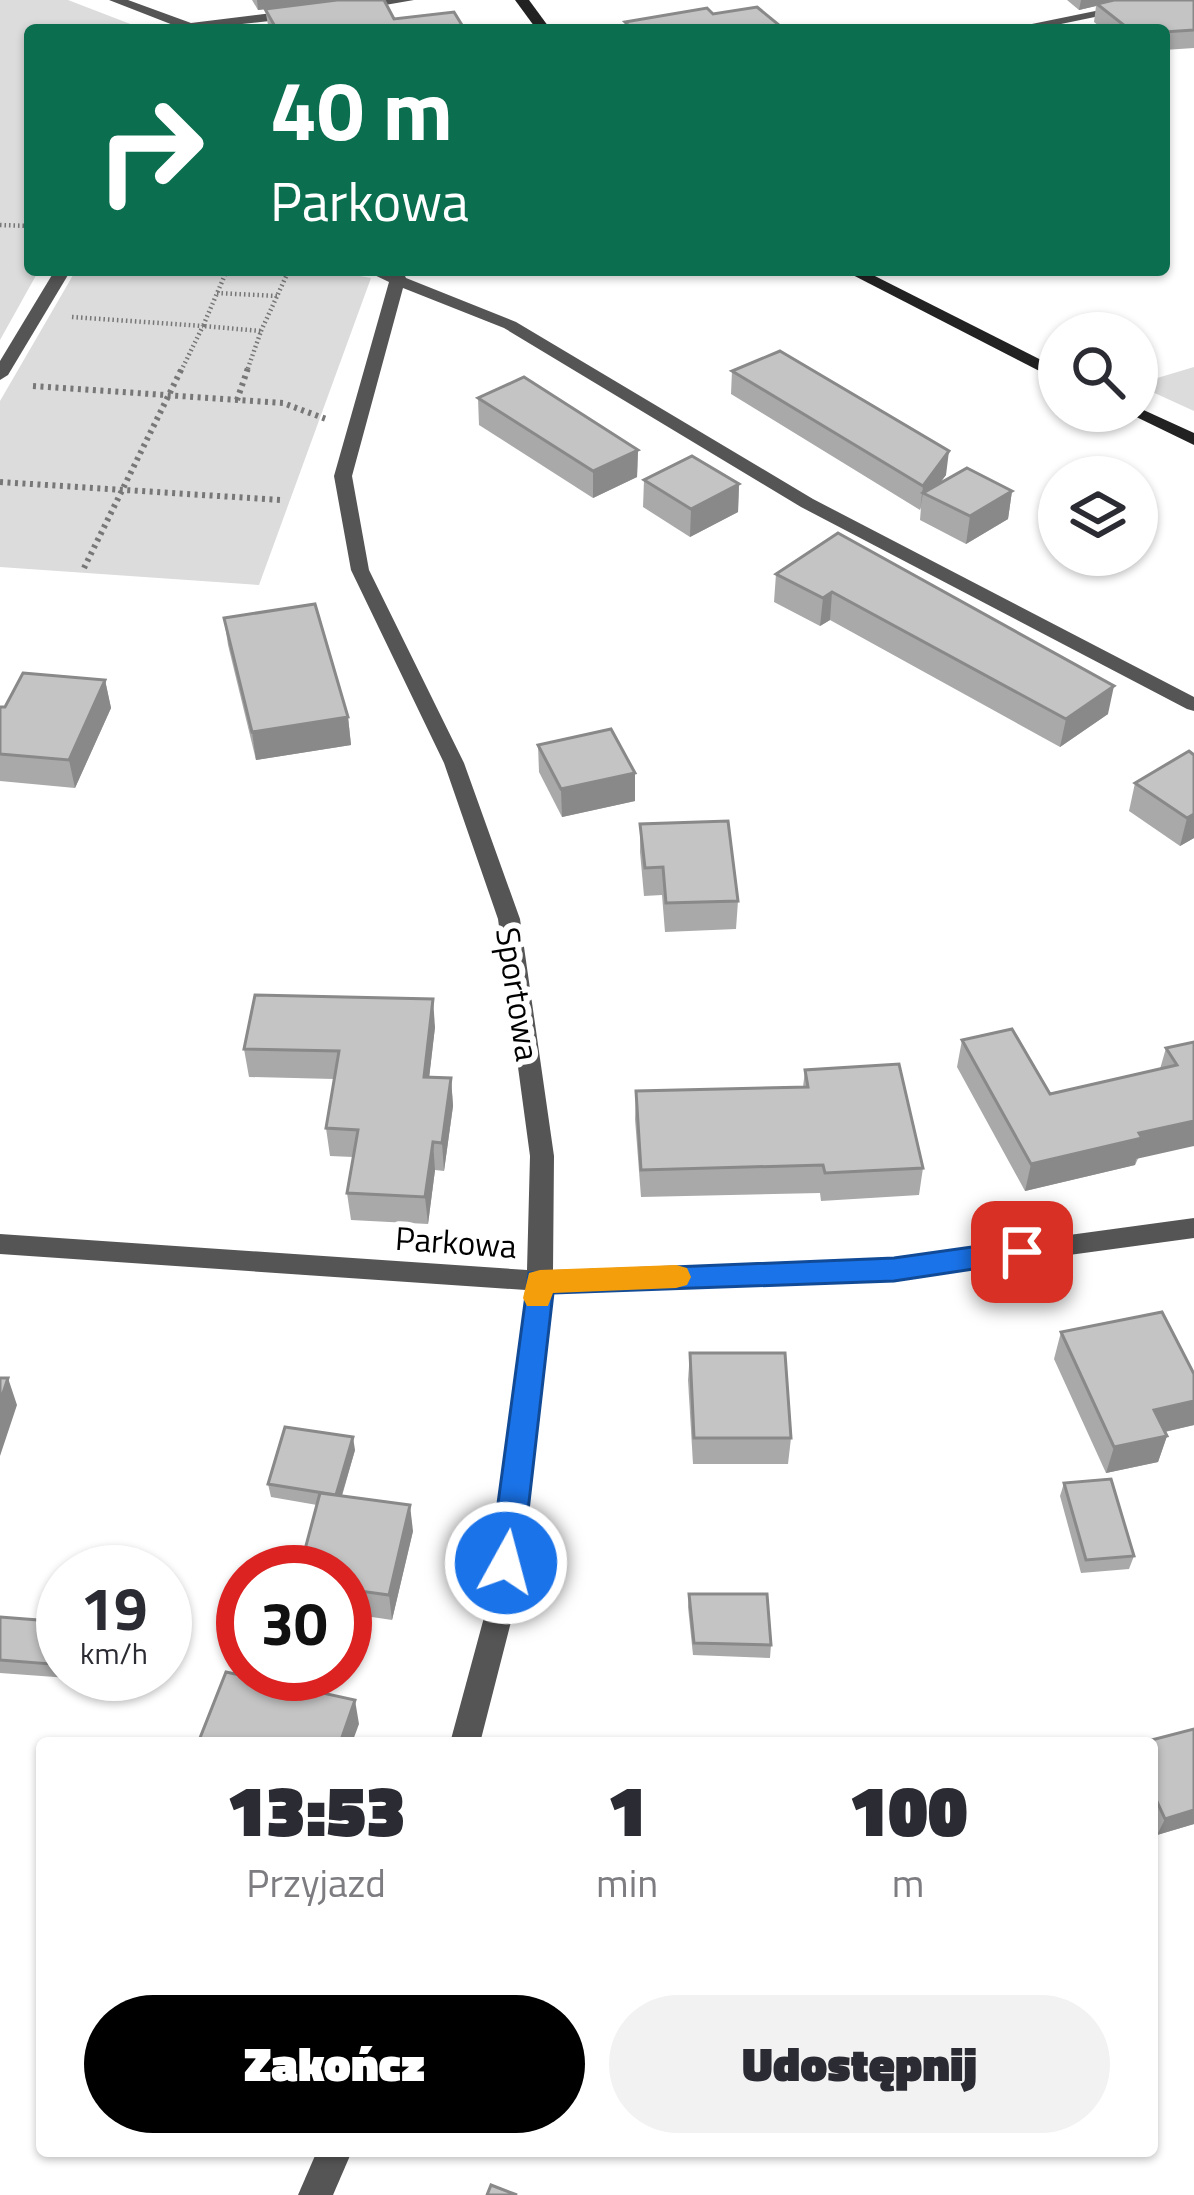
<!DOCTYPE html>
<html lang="pl">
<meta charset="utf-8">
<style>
:root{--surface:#fff;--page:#f2f2f3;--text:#2b2b33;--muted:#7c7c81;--accent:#000}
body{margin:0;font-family:"Titillium Web",sans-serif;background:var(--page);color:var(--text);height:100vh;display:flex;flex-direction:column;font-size:45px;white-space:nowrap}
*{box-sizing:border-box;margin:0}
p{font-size:39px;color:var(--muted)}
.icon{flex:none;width:66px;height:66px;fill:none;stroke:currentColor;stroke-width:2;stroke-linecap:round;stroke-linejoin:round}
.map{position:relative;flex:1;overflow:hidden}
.side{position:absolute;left:36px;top:1737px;width:1122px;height:420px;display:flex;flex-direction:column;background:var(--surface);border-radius:12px;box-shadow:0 3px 9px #0004}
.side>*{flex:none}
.top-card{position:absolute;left:24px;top:24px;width:1146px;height:252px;border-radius:12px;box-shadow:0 3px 9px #0004;background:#0b6e4f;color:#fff;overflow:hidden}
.tools{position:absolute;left:1038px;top:312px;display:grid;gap:24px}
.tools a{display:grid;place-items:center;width:120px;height:120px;border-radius:50%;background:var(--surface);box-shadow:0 3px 9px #0004;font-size:60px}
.speed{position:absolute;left:36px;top:1545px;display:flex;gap:24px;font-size:60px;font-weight:700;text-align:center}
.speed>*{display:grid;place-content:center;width:156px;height:156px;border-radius:50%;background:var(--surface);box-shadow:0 3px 9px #0004;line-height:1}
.speed small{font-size:30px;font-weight:400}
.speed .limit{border:18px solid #d22;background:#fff;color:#111}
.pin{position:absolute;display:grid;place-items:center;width:102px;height:102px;color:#fff;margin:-51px;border-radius:24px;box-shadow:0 6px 18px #0006}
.me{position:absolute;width:132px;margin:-66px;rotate:7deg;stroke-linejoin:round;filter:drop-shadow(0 0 9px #0008)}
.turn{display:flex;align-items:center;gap:42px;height:252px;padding:0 48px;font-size:54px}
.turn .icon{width:156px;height:156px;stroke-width:2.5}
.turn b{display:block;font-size:84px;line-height:102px}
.eta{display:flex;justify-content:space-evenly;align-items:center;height:204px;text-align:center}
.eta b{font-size:72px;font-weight:800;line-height:84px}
.primary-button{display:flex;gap:24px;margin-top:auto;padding:24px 48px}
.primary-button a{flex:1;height:138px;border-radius:72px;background:var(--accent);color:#fff;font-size:48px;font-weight:800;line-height:138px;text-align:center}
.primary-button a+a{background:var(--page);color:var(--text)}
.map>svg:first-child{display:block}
.green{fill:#dcdcdc}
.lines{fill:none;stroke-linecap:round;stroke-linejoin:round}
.path-far1{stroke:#777;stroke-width:4.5;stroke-dasharray:1.5 3;stroke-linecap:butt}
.path{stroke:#777;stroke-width:6;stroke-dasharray:3 4.5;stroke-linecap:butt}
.street{fill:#555;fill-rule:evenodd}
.secondary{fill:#222;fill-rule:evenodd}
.wall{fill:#a9a9a9}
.shaded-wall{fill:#898989}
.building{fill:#c4c4c4;stroke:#898989;stroke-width:3}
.route{fill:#1a73e8;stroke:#114b97;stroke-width:3}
.slow{fill:#f59e0b}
.labels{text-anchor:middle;stroke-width:12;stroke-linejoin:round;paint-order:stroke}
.street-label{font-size:33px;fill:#000;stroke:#fff}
</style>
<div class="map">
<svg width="1194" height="2195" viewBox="0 0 1194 2195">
<rect width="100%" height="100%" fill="#fff"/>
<g class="green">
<path d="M0 0H68L146 30H30V270H39L0 340Z"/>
<path d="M76 270H327L371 278 259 585 0 567V401Z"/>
<path d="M1194 367V411L1137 385V384Z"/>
</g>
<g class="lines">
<g class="path-far1">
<path d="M0 225 30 226"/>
<path d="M227 270 203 326 261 331 247 371"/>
<path d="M217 293 277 296"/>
<path d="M72 317 203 326 181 371"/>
<path d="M261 331 289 270"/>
</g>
<g class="path">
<path d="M33 386 283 403 326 419"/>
<path d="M237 400 248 368"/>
<path d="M0 482 281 500"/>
<path d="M84 568 182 368"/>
</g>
<g class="street">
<path d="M109 0H128L191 23 297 10 304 14 297 18 186 30Z"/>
<path d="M414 0 356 10 349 6 373 0Z"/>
<path d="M1149 0H1177L1032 30H1003Z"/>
<path d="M55 270H71L8 375 0 380V361Z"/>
<path d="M364 270 404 274 406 278 516 322 813 499 1194 697V711L1187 709 801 507 504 328 403 288 352 476 369 570 464 763 520 919 554 1156 553 1270 894 1259 1194 1218V1238L894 1279 552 1291 514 1610 480 1743H450L486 1610 526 1290 0 1254V1234L527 1270 530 1156 498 919 444 763 351 570 334 476 389 282Z"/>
<path d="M317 2151H352L333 2195H298Z"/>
</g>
<g class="secondary">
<path d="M515 0H529L551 30H537Z"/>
<path d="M843 270H863L1059 369V381Z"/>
<path d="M1137 407 1194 433V445L1124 411H1137Z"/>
</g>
</g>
<g class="wall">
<path d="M252 0H384L394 19 465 30H269L265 9 258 10Z"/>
<path d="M1067 0H1194V48L1164 50V30H1104L1094 22 1096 6 1079 10Z"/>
<path d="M732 371 946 475 939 484 1012 491 1008 519 966 544 920 520 921 507 920 510 731 394Z"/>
<path d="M478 398 638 450 637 477 593 498 479 425Z"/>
<path d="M644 480 739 484 738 512 690 537 643 507Z"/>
<path d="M838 533 1108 714 1060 747 830 620 820 626 774 602 776 574Z"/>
<path d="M224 618 348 717 351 745 256 760 228 645Z"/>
<path d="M105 680 111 708 75 788 0 781V707H5Z"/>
<path d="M538 745 635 773V801L562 817 539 772Z"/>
<path d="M1194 755V838L1180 846 1129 811 1135 783Z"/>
<path d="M640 824 738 901 736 929 665 932 662 895 644 896 640 852Z"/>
<path d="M435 1027 429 1077 451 1078 453 1106 444 1171 435 1170 428 1224 351 1220 347 1193 353 1157 330 1156 326 1128 334 1079 249 1077 244 1049Z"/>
<path d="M962 1040 1050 1094 1160 1069 1166 1048 1194 1042 1135 1165 1025 1191 957 1067Z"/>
<path d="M805 1070 923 1168 919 1195 821 1201 820 1193 641 1197 635 1119 636 1091 803 1087Z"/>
<path d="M1061 1332 1194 1374V1425L1165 1432 1167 1436 1158 1462 1106 1473 1054 1359Z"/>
<path d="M690 1353 791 1438 788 1464H693L688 1380Z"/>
<path d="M355 1450 342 1496 413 1531 392 1620 345 1613V1572L317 1505 271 1497 268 1484Z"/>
<path d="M1064 1483 1134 1556 1129 1569 1081 1573 1060 1496Z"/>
<path d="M689 1594 771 1645 770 1658 693 1655 688 1607Z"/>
<path d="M0 1617 63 1622V1674H70L69 1678 0 1673Z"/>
<path d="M1194 1729V1824L1157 1835 1152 1823V1743Z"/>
</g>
<g class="shaded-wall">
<path d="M257 0H339L258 10Z"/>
<path d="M1081 0H1127L1097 4 1096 6 1079 10Z"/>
<path d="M638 450 637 477 593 498V471Z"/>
<path d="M949 451 946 475 930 496 923 493 920 510 923 486Z"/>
<path d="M739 484 738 512 690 537 691 509Z"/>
<path d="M1012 491 1008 519 966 544 970 516Z"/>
<path d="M832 592 830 620 820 626 823 598Z"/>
<path d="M105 680 111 708 75 788 69 760Z"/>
<path d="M1114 686 1108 714 1060 747 1066 719Z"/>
<path d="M348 717 351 745 256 760 252 732Z"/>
<path d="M635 773V801L562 817 561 789Z"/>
<path d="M1194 814V838L1180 846 1187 818Z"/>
<path d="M433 999 435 1027 426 1105 424 1077Z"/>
<path d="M451 1078 453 1106 444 1171 442 1143Z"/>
<path d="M1194 1121V1146L1136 1159 1135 1165 1025 1191 1031 1164 1139 1133Z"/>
<path d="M433 1142 435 1170 428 1224 425 1197Z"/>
<path d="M8 1378 17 1405 0 1456V1402Z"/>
<path d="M1194 1401V1425L1146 1436 1154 1410Z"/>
<path d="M1167 1436 1158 1462 1106 1473 1114 1447Z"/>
<path d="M353 1437 355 1450 338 1508 336 1495Z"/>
<path d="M410 1505 413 1531 392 1620 389 1595Z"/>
<path d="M355 1700 359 1724 352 1743H340Z"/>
<path d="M1194 1810V1824L1157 1835 1165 1819Z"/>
</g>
<g class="building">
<path d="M337 0H384L394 19 454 12 465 30H277L265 9Z"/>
<path d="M1114 0H1194V30L1164 32V30H1130L1097 4Z"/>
<path d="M757 7 785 30H633L625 22 707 8 713 14Z"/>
<path d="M780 351 949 451 923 486 732 371Z"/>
<path d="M524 377 638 450 593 471 478 398Z"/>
<path d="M692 456 739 484 691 509 644 480Z"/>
<path d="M967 468 1012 491 970 516 923 493Z"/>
<path d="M838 533 1114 686 1066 719 832 592 823 598 776 574Z"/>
<path d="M315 604 348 717 252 732 224 618Z"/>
<path d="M23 673 105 680 69 760 0 754V707H5Z"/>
<path d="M611 729 635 773 561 789 538 745Z"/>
<path d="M1189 751 1194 755V814L1187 818 1135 783Z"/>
<path d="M728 821 738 901 666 903 663 867 645 868 640 824Z"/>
<path d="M255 995 433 999 424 1077 451 1078 442 1143 433 1142 425 1197 347 1193 358 1130 326 1128 339 1051 244 1049Z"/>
<path d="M1012 1029 1050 1094 1177 1065 1166 1048 1194 1042V1121L1139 1133 1142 1138 1031 1164 962 1040Z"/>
<path d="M899 1064 923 1168 825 1173 823 1165 641 1170 636 1091 808 1087 805 1070Z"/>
<path d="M1162 1312 1194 1374V1401L1154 1410 1167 1436 1114 1447 1061 1332Z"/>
<path d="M690 1353H785L791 1438H694Z"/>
<path d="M0 1378H8L0 1402Z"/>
<path d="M285 1427 353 1437 336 1495 268 1484Z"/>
<path d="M1111 1479 1134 1556 1086 1560 1064 1483Z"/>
<path d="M320 1493 410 1505 389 1595 345 1589V1572H299Z"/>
<path d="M689 1594H767L771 1645 694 1643Z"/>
<path d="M0 1617 63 1622V1665L0 1660Z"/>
<path d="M226 1672 355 1700 340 1743H198Z"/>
<path d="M1194 1729V1810L1165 1819 1152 1791V1743H1140Z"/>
<path d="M491 2185 517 2195H487Z"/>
</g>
<path class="route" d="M1022 1240 1033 1244 1037 1252 1033 1260 894 1281 553 1293 522 1563 518 1573 506 1577 495 1573 490 1563 529 1273 894 1258Z"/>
<path class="slow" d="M676 1265 687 1268 691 1277 687 1285 676 1288 553 1293 548 1306H527L523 1298 529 1273 540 1270Z"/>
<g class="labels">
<g class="street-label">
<text transform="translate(518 994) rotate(81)" y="12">Sportowa</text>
<text transform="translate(456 1242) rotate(4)" y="12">Parkowa</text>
</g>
</g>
</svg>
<div class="tools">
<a><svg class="icon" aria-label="search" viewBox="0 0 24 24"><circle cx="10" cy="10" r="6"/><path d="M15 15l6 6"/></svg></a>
<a><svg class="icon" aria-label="layers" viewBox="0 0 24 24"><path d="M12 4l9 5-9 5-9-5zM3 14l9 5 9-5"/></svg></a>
</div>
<div class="speed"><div>19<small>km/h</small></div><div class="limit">30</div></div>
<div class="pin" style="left:1022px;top:1252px;background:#d93025"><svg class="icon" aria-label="arrive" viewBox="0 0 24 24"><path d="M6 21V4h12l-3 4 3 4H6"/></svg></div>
<svg class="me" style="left:506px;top:1563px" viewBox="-20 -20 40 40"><circle r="17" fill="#1a73e8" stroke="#fff" stroke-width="3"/><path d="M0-11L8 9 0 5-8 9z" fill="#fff"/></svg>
<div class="top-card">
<div class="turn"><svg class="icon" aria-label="right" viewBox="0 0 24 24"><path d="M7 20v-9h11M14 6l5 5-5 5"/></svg><div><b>40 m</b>Parkowa</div></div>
</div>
<section class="side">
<div class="eta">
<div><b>13:53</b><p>Przyjazd</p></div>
<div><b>1</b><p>min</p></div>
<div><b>100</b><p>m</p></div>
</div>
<div class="primary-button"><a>Zakończ</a><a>Udostępnij</a></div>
</section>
</div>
